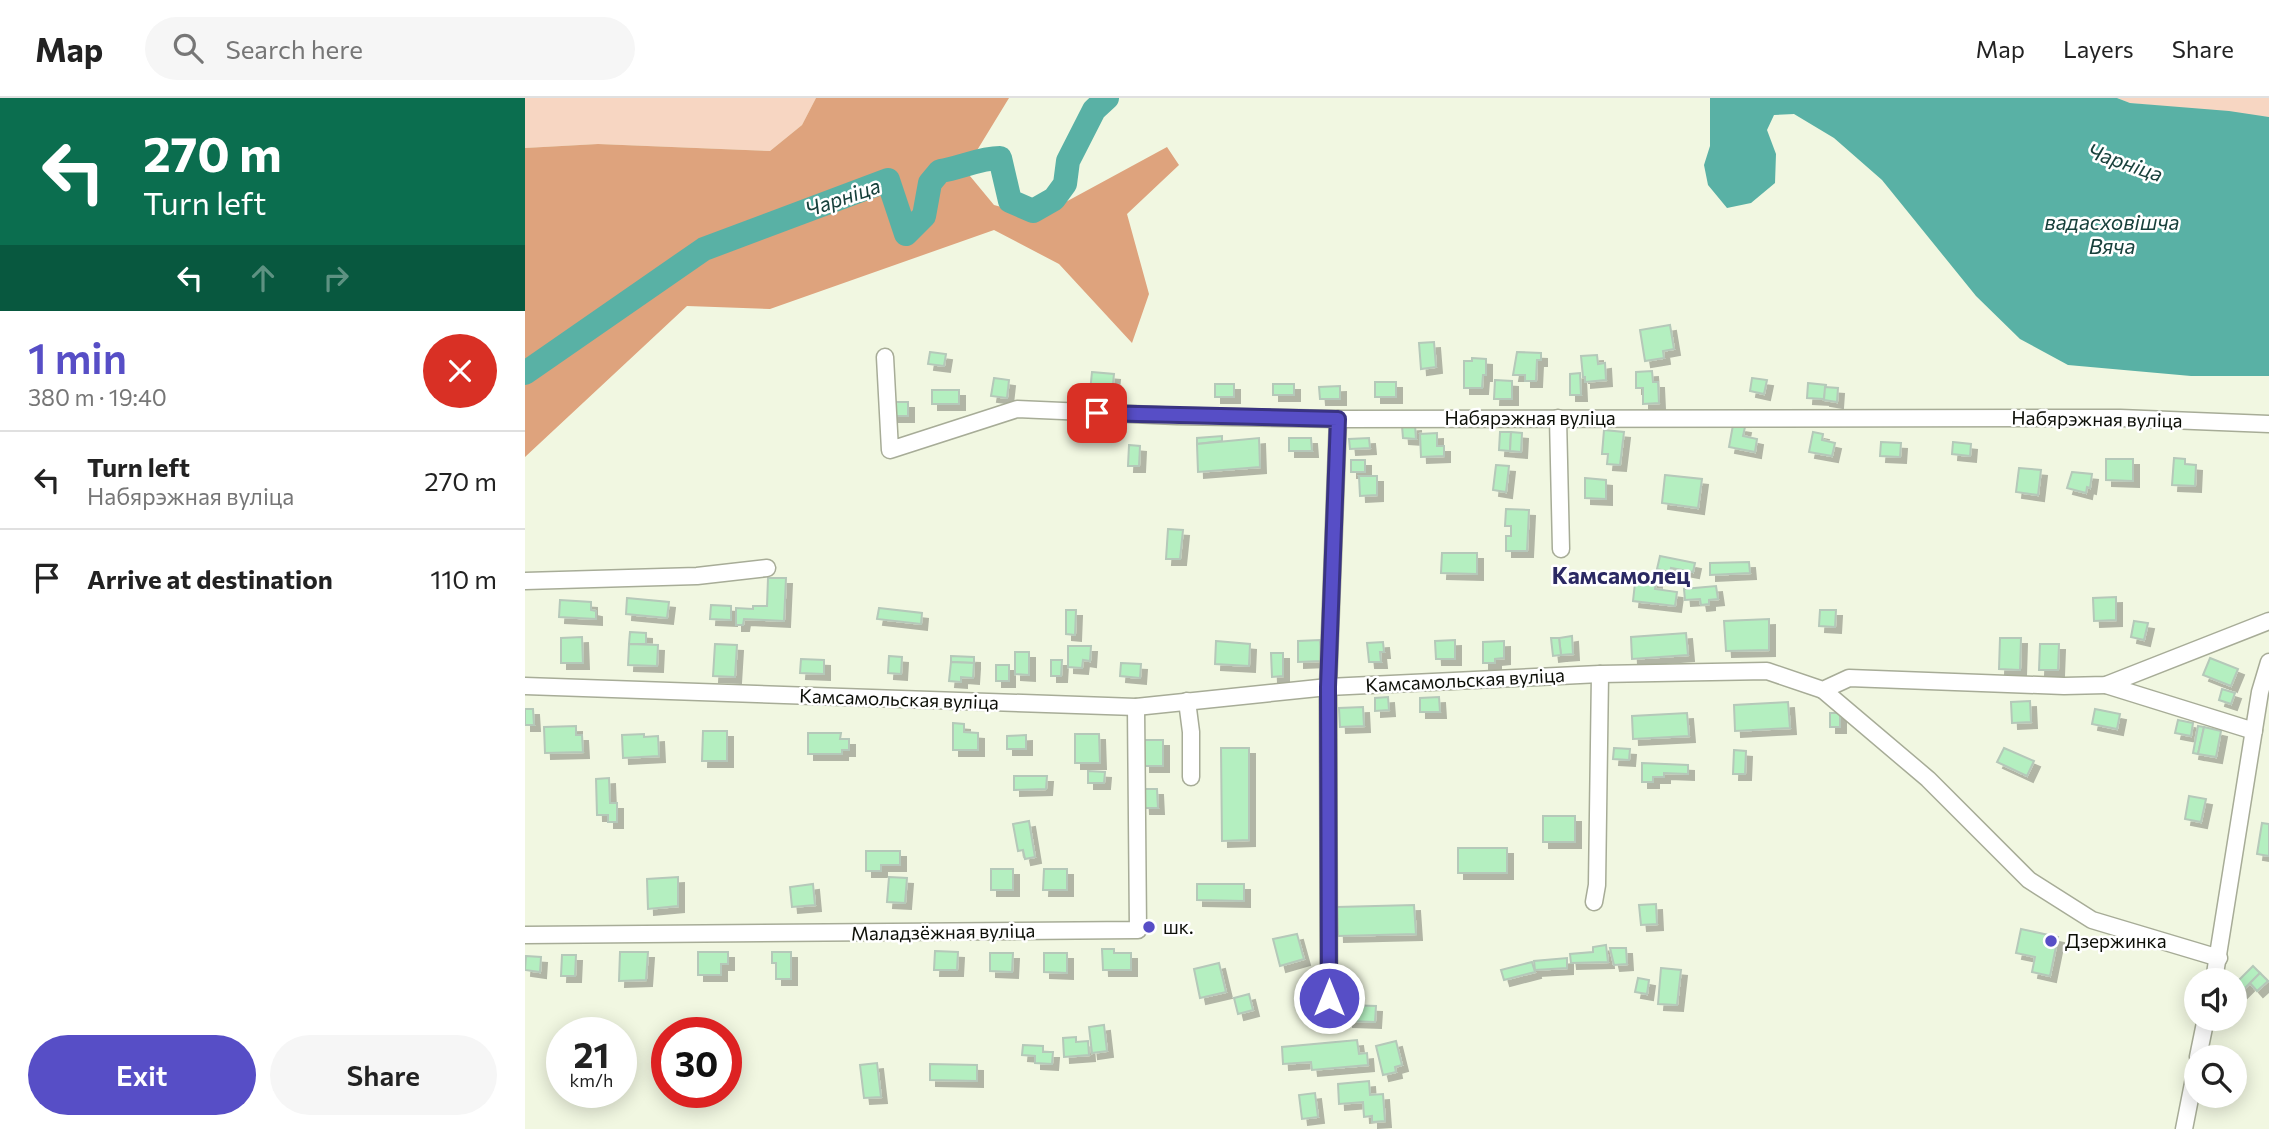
<!DOCTYPE html>
<meta charset="utf-8">
<style>
:root{--surface:#fff;--page:#f6f6f6;--text:#222;--muted:#767676;--line:#e0e0e0;--accent:#574ec6}
body{margin:0;font-family:Commissioner,sans-serif;background:var(--page);color:var(--text);height:100vh;display:flex;flex-direction:column;font-size:26px;white-space:nowrap}
*{box-sizing:border-box;margin:0}
p{font-size:23px;color:var(--muted)}
.icon{flex:none;width:38px;height:38px;fill:none;stroke:currentColor;stroke-width:2;stroke-linecap:round;stroke-linejoin:round}
.map{position:relative;flex:1;overflow:hidden}
.details{display:flex;flex-direction:column;background:var(--surface);width:525px}
.details>*{flex:none}
.banner{background:#0b6e4f;color:#fff;overflow:hidden}
.controls{position:absolute;left:1659px;top:870px;display:grid;gap:14px}
.controls a{display:grid;place-items:center;width:63px;height:63px;border-radius:50%;background:var(--surface);box-shadow:0 4px 18px #0003;font-size:35px}
.speed{position:absolute;left:21px;top:919px;display:flex;gap:14px;font-size:35px;font-weight:700;text-align:center}
.speed>*{display:grid;place-content:center;width:91px;height:91px;border-radius:50%;background:var(--surface);box-shadow:0 4px 18px #0003;line-height:1}
.speed small{font-size:18px;font-weight:400}
.speed .limit{border:10px solid #d22;background:#fff;color:#111}
.pin{position:absolute;display:grid;place-items:center;width:60px;height:60px;color:#fff;margin:-30px;border-radius:14px;box-shadow:0 4px 10px #0006}
.me{position:absolute;width:77px;margin:-38px;rotate:0deg;stroke-linejoin:round;filter:drop-shadow(0 0 5px #0008)}
.turn{display:flex;align-items:center;gap:24px;height:147px;padding:0 28px;font-size:32px}
.turn .icon{width:91px;height:91px;stroke-width:2.5}
.turn b{display:block;font-size:49px;line-height:60px}
.lanes{display:flex;align-items:center;height:66px;padding:0 28px;background:#0003;justify-content:center;gap:35px;direction:ltr}
.lanes .off{opacity:.35}
.round{display:grid;place-items:center;flex:none;width:74px;height:74px;border-radius:37px;background:var(--page)}
.overview{display:flex;align-items:center;justify-content:space-between;height:119px;padding:0 28px}
h1{font-size:42px;font-weight:600;line-height:52px;color:var(--accent)}
.action{display:flex;gap:14px;margin-top:auto;padding:14px 28px}
.action a{flex:1;height:80px;border-radius:42px;background:var(--accent);color:#fff;font-size:28px;font-weight:600;line-height:80px;text-align:center}
.action a+a{background:var(--page);color:var(--text)}
ul{padding:0;list-style:none}
li{display:flex;align-items:center;gap:21px;height:98px;padding:0 28px;border-top:2px solid var(--line)}
li div{flex:1}
li b{display:block;font-size:26px}
li em{font-style:normal}
header{display:flex;align-items:center;gap:42px;box-sizing:border-box;height:98px;padding:0 35px;background:var(--surface);border-bottom:2px solid var(--line)}
header strong{font-size:33px}
nav{display:flex;gap:38px;margin-inline-start:auto;font-size:24px}
.search{width:490px;height:63px;background:var(--page);display:flex;align-items:center;gap:18px;box-sizing:border-box;padding:0 24px;border-radius:38px;color:var(--muted);font-size:26px}
main{display:flex;flex:1;min-height:0}
.map>svg:first-child{display:block}
.green{fill:#f7d6c2}
.forest{fill:#dea37d}
.water{fill:#59b1a5}
.lines{fill:none;stroke-linecap:round;stroke-linejoin:round}
.river{stroke:#59b1a5;stroke-width:24}
.building{fill:#b4efc0;stroke:#b5c8b9;stroke-width:2;filter:url(#shadow)}
.minor-casing{stroke:#a7ac97;stroke-width:19}
.minor{stroke:#fff;stroke-width:16}
.route-casing{stroke:#393381;stroke-width:18}
.route{stroke:#574ec6;stroke-width:12}
.poi-dot{fill:#574ec6;stroke:#fff;stroke-width:2.5}
.labels{text-anchor:middle;stroke-width:5;stroke-linejoin:round;paint-order:stroke}
.street-label{font-size:19px;fill:#0d0f08;stroke:#fff}
.poi-label{font-size:19px;fill:#0d0f08;stroke:#fff;text-anchor:start}
.water-label{font-size:21px;font-style:italic;fill:#17403b;stroke:#fff}
.quarter-label{font-size:23px;font-weight:bold;fill:#2b2963;stroke:#fff}
</style>
<header>
<strong>Map</strong>
<div class="search"><svg class="icon" aria-label="search" viewBox="0 0 24 24"><circle cx="10" cy="10" r="6"/><path d="M15 15l6 6"/></svg>Search here</div>
<nav><a>Map</a><a>Layers</a><a>Share</a></nav>
</header>
<main>
<section class="details">
<div class="banner">
<div class="turn"><svg class="icon" aria-label="left" viewBox="0 0 24 24"><path d="M17 20v-9H6M10 6l-5 5 5 5"/></svg><div><b>270 m</b>Turn left</div></div>
<div class="lanes"><svg class="icon" aria-label="left" viewBox="0 0 24 24"><path d="M17 20v-9H6M10 6l-5 5 5 5"/></svg><svg class="icon off" aria-label="ahead" viewBox="0 0 24 24"><path d="M12 20V5M6 11l6-6 6 6"/></svg><svg class="icon off" aria-label="right" viewBox="0 0 24 24"><path d="M7 20v-9h11M14 6l5 5-5 5"/></svg></div>
</div>
<div class="overview"><div><h1>1 min</h1><p>380 m · 19:40</p></div><a class="round" style="background:#d93025;color:#fff"><svg class="icon" aria-label="close" viewBox="0 0 24 24"><path d="M6 6l12 12M18 6L6 18"/></svg></a></div>
<ul>
<li><svg class="icon" aria-label="left" viewBox="0 0 24 24"><path d="M17 20v-9H6M10 6l-5 5 5 5"/></svg><div><b>Turn left</b><p>Набярэжная вуліца</p></div><em>270 m</em></li>
<li><svg class="icon" aria-label="arrive" viewBox="0 0 24 24"><path d="M6 21V4h12l-3 4 3 4H6"/></svg><div><b>Arrive at destination</b></div><em>110 m</em></li>
</ul>
<div class="action"><a>Exit</a><a>Share</a></div>
</section>
<div class="map">
<svg width="1744" height="1031" viewBox="0 0 1744 1031">
<defs>
<filter id="shadow"><feDropShadow dx="6" dy="6" stdDeviation="0" flood-color="#0004"/></filter>
</defs>
<rect width="100%" height="100%" fill="#f1f7e1"/>
<g class="green">
<path d="M0 0H291L277 27 245 53 73 46 0 50Z"/>
<path d="M1592 0H1744V19L1605 5Z"/>
</g>
<path class="forest" d="M291 0H484L440 72 469 107 513 119 642 49 654 67 602 116 624 196 607 245 534 166 469 132 245 211 162 208 0 359V50L73 46 245 53 277 27Z"/>
<path class="water" d="M1185 0H1592L1605 5 1704 13 1744 19V278H1666L1543 267 1495 241 1451 198 1357 82 1309 40 1269 16 1249 17 1242 32 1251 56 1250 85 1226 105 1202 110 1183 87 1179 67 1185 48Z"/>
<g class="lines">
<path class="river" d="M0 275 179 151 363 82 381 136 399 118 405 85 415 73C435 70 455 60 475 60L485 103 508 113 529 101 540 86 543 63 569 12 582 0"/>
</g>
<g class="building">
<path d="M1145 227 1149 251 1138 253 1139 260 1120 263 1115 232Z"/>
<path d="M909 244 911 269 896 271 894 245Z"/>
<path d="M405 254 421 256 419 268 403 266Z"/>
<path d="M992 254 1016 255V262H1012L1011 283H1000V277H988Z"/>
<path d="M1072 257 1073 266 1080 265 1081 282 1060 284V279H1058L1056 258Z"/>
<path d="M947 260 961 261V277H958L957 290H939V263H947Z"/>
<path d="M1127 273 1128 284H1133L1134 305 1118 306V290H1111V274Z"/>
<path d="M567 274 589 276 587 295 565 294Z"/>
<path d="M1055 275 1056 297H1045V276Z"/>
<path d="M469 280 484 282 482 300 466 298Z"/>
<path d="M1227 280 1242 282 1239 296 1225 293Z"/>
<path d="M970 282 987 283V301H969Z"/>
<rect x="850" y="284" width="21" height="15"/>
<path d="M1283 285 1301 287 1299 301 1282 300Z"/>
<rect x="690" y="286" width="19" height="13"/>
<rect x="748" y="286" width="21" height="11"/>
<path d="M815 288V301H795L794 289Z"/>
<path d="M1300 289 1313 290 1312 304 1299 302Z"/>
<rect x="407" y="292" width="27" height="14"/>
<path d="M366 304H383V318H365Z"/>
<path d="M890 327 891 341 878 340 877 328Z"/>
<path d="M1208 327 1220 329 1218 338 1232 341 1230 354 1204 349Z"/>
<path d="M1079 332 1099 334 1095 367 1082 366 1083 356H1077Z"/>
<path d="M975 334H986L985 353 974 352Z"/>
<path d="M986 334 997 335 996 354 985 353Z"/>
<path d="M1288 334 1298 336 1297 342 1310 345 1307 358 1284 354Z"/>
<path d="M912 335V348H919V358L896 359 895 336Z"/>
<path d="M697 338V343L672 346V340Z"/>
<path d="M734 340 735 369 673 374 672 346Z"/>
<path d="M764 340H786L787 353H764Z"/>
<path d="M844 340 845 350 825 351 824 341Z"/>
<path d="M1356 344 1376 345 1375 359 1355 358Z"/>
<path d="M1428 344 1446 346 1445 358 1427 356Z"/>
<path d="M604 347 615 348 614 368H603Z"/>
<path d="M1649 360 1660 361V366L1671 367 1670 388 1647 387Z"/>
<path d="M1581 361H1608V383L1581 382Z"/>
<rect x="826" y="362" width="14" height="12"/>
<path d="M971 367 984 368 981 394 968 392Z"/>
<path d="M1494 370 1516 372 1513 397 1491 394Z"/>
<path d="M1547 374 1567 376 1565 390 1562 389 1561 395 1542 390Z"/>
<path d="M1140 377 1177 381 1173 410 1137 405Z"/>
<path d="M834 378H852V397L835 398Z"/>
<path d="M1060 380 1081 382V401L1060 400Z"/>
<path d="M981 411 1004 412 1002 453H981V438H986V428H980Z"/>
<path d="M643 431 658 432 655 461H641Z"/>
<path d="M917 455H952V476L916 475Z"/>
<path d="M1135 458 1170 465 1168 474 1146 470 1145 474 1132 471Z"/>
<path d="M1224 464 1225 475 1185 477V465Z"/>
<path d="M243 480H261L259 523 219 521 218 527H211V510L228 511V508H242Z"/>
<path d="M1121 482 1131 483 1130 491 1152 494 1150 508 1108 503 1110 485 1120 486Z"/>
<path d="M1191 488 1193 501 1184 502V506L1176 507 1175 501 1160 502 1159 491Z"/>
<path d="M1591 499V522L1569 523 1568 500Z"/>
<path d="M102 500 144 504 142 520 101 516Z"/>
<path d="M35 502 66 504V512L71 513V521L34 519Z"/>
<path d="M186 507 206 508V522L185 521Z"/>
<path d="M354 510 397 515 396 526 352 521Z"/>
<path d="M541 512H551L550 537 541 536Z"/>
<path d="M1295 512H1311L1310 529 1294 528Z"/>
<path d="M1244 521V552L1201 553 1199 523Z"/>
<path d="M1609 523 1623 525 1619 542 1606 539Z"/>
<path d="M105 534 121 535V546H104Z"/>
<path d="M1161 535 1163 557 1107 561 1106 539Z"/>
<path d="M1047 538 1048 556 1036 557 1034 540Z"/>
<path d="M57 539 58 565H36V540Z"/>
<path d="M1026 540H1034L1036 557 1028 558Z"/>
<path d="M1475 540H1496L1495 572 1474 571Z"/>
<path d="M795 542 796 563 773 564V543Z"/>
<path d="M930 542V561H911L910 543Z"/>
<path d="M691 543 725 546 724 568 690 566Z"/>
<path d="M979 543V560L970 561V565H958V544Z"/>
<path d="M858 544 859 554H855L856 564H844L842 545Z"/>
<path d="M104 546 133 547 132 568 103 567Z"/>
<path d="M190 546 212 547 210 579 188 578Z"/>
<path d="M1515 546H1534L1533 572H1514Z"/>
<path d="M543 548H566L565 563 558 562 557 570 543 569Z"/>
<path d="M490 554H504V577L490 576Z"/>
<path d="M746 555H758V578L747 579Z"/>
<path d="M364 558 377 559 376 576 363 575Z"/>
<path d="M426 558 449 559V565L426 564Z"/>
<path d="M1685 560 1713 571 1706 588 1678 577Z"/>
<path d="M276 561 299 562V576L275 575Z"/>
<path d="M526 562H537L536 578H526Z"/>
<path d="M426 564 449 565 448 580 436 579V584L424 583Z"/>
<path d="M596 565 616 566 615 580 595 578Z"/>
<rect x="471" y="567" width="13" height="16"/>
<path d="M1697 591 1710 595 1706 606 1694 602Z"/>
<path d="M863 599 864 612 850 613V600Z"/>
<path d="M914 599 915 614H895V600Z"/>
<path d="M1505 603 1506 624 1487 625 1486 604Z"/>
<path d="M1263 604 1265 630 1210 633 1209 607Z"/>
<path d="M838 609 839 628 815 629 814 610Z"/>
<path d="M0 611H8L9 627H0Z"/>
<path d="M1570 611 1595 616 1592 631 1567 626Z"/>
<path d="M1162 615 1164 638 1108 641 1107 618Z"/>
<rect x="1305" y="615" width="10" height="14"/>
<path d="M1653 622 1668 625 1666 638 1650 635Z"/>
<path d="M428 625 439 626V634L453 635V652H428Z"/>
<path d="M51 628V637H57L58 654 20 655 19 629Z"/>
<path d="M1673 628 1679 629 1673 656 1668 655Z"/>
<path d="M1679 629 1696 633 1691 659 1673 656Z"/>
<path d="M178 633H202V663H177Z"/>
<path d="M283 635H316L315 641H324V652H317V656H283Z"/>
<path d="M119 636V639L133 638 134 658 98 660 97 637Z"/>
<path d="M550 636H574L575 665H550Z"/>
<path d="M501 637V651H482V638Z"/>
<rect x="619" y="642" width="19" height="26"/>
<path d="M696 650H724V742L697 743Z"/>
<path d="M1089 650 1105 651 1104 662 1088 661Z"/>
<path d="M1479 650 1509 663 1502 678 1472 664Z"/>
<path d="M1209 652 1221 653 1220 676H1208Z"/>
<path d="M1117 665 1163 667V676L1139 675V679H1128V684H1117Z"/>
<path d="M563 673 580 674 579 685H563Z"/>
<path d="M489 678H522L521 691 489 692Z"/>
<path d="M84 680 85 705H92V724H83V717H72L71 681Z"/>
<path d="M618 691H632L633 710H619Z"/>
<path d="M1664 698 1681 701 1676 724 1660 721Z"/>
<rect x="1018" y="718" width="32" height="26"/>
<path d="M504 723 510 759 500 761 498 752 493 753 488 726Z"/>
<path d="M1737 725 1744 726V758L1732 756Z"/>
<rect x="933" y="750" width="49" height="25"/>
<path d="M341 753H375V767H356V773H341Z"/>
<rect x="466" y="771" width="22" height="21"/>
<path d="M519 771H542V792H518Z"/>
<path d="M153 779V808L123 811 122 781Z"/>
<path d="M364 779 382 780 380 805 362 804Z"/>
<path d="M288 786 290 807 267 809 265 789Z"/>
<path d="M672 786H719V803L672 802Z"/>
<path d="M1131 806 1132 826 1116 827 1114 807Z"/>
<path d="M889 807 891 836 813 838 812 809Z"/>
<path d="M1496 831 1533 839 1525 878 1507 874 1510 859 1491 855Z"/>
<path d="M772 836 779 861 755 868 748 841Z"/>
<path d="M1081 847 1083 864 1046 865 1045 856 1068 854V849Z"/>
<path d="M1085 850H1101L1102 866 1089 867Z"/>
<path d="M577 851H589V855H606V872H578Z"/>
<path d="M410 853 433 854 432 872H409Z"/>
<path d="M95 854H123L121 882 94 883Z"/>
<path d="M173 854H203V866H196V877H173Z"/>
<path d="M247 854H266V881H251V865H247Z"/>
<path d="M465 855H488L487 874 465 873Z"/>
<path d="M519 855H542V875L519 874Z"/>
<path d="M37 857H51L50 878H36Z"/>
<path d="M1 858 16 859 15 874 0 872Z"/>
<path d="M1042 860V870L1010 872 1009 863Z"/>
<path d="M1007 864 1010 874 979 882 976 872Z"/>
<path d="M694 865 701 894 675 900 669 871Z"/>
<path d="M1728 868 1735 875 1710 900V886Z"/>
<path d="M1136 870 1156 872 1152 907 1133 906Z"/>
<path d="M1735 875 1743 883 1732 893 1725 885Z"/>
<path d="M1113 880 1124 882 1122 896 1110 894Z"/>
<path d="M724 896 728 912 713 916 709 900Z"/>
<path d="M822 907 851 908 850 924 822 923Z"/>
<path d="M579 927 582 953 567 955 564 929Z"/>
<path d="M551 939V944L563 943 564 957 539 959 538 940Z"/>
<path d="M832 942 834 956 842 955 843 967 787 972 786 964 758 966 757 949Z"/>
<path d="M871 943 877 967 870 969 871 974 858 977 851 948Z"/>
<path d="M498 947 518 948V954H528L527 966 510 965V958L497 957Z"/>
<path d="M352 965 356 999 339 1000 335 967Z"/>
<path d="M405 966 452 967V983L405 982Z"/>
<path d="M844 983 845 997 858 996 860 1023 847 1024V1018L839 1019 838 1004 814 1006 813 986Z"/>
<path d="M790 995 793 1019 777 1021 774 997Z"/>
</g>
<g class="lines">
<g class="minor-casing">
<g id="minor">
<path d="M360 259 365 352 492 311 652 318 813 321 1595 320 1744 326"/>
<path d="M1033 320 1036 451"/>
<path d="M0 483 172 478 242 470"/>
<path d="M1581 587 1729 633"/>
<path d="M0 588 611 609 803 589 1075 576 1242 573 1298 592 1324 580 1539 588 1581 587 1744 523"/>
<path d="M1298 592 1403 681 1504 782 1567 822 1694 860"/>
<path d="M662 603 666 634V679"/>
<path d="M1069 804 1072 787 1075 576"/>
<path d="M0 837 613 832 611 609"/>
<path d="M1689 882 1735 594 1744 564"/>
<path d="M804 900 803 589 813 321"/>
<path d="M1673 959 1681 920"/>
<path d="M1659 1031 1671 970"/>
</g>
</g>
<use href="#minor" class="minor"/>
</g>
<g class="lines">
<g class="route-casing">
<path id="route" d="M572 315 813 321 803 589 804 900"/>
</g>
<use href="#route" class="route"/>
</g>
<g class="poi-dot">
<circle cx="624" cy="829" r="7"/>
<circle cx="1526" cy="843" r="7"/>
</g>
<g class="labels">
<g class="street-label">
<text x="1005" y="327">Набярэжная вуліца</text>
<text transform="translate(1572 321) rotate(1)" y="7">Набярэжная вуліца</text>
<text transform="translate(940 582) rotate(-3)" y="7">Камсамольская вуліца</text>
<text transform="translate(374 601) rotate(2)" y="7">Камсамольская вуліца</text>
<text transform="translate(418 834) rotate(-1)" y="7">Маладзёжная вуліца</text>
</g>
<g class="poi-label">
<text x="638" y="836">шк.</text>
<text x="1540" y="850">Дзержинка</text>
</g>
<g class="water-label">
<text transform="translate(1600 65) rotate(19)" y="7">Чарніца</text>
<text transform="translate(318 100) rotate(-19)" y="7">Чарніца</text>
<text x="1587" y="132">вадасховішча<tspan x="1587" dy="24">Вяча</tspan></text>
</g>
<g class="quarter-label">
<text x="1096" y="486">Камсамолец</text>
</g>
</g>
</svg>
<div class="controls">
<a><svg class="icon" aria-label="sound" viewBox="0 0 24 24"><path d="M4 9h4l5-4v14l-5-4H4zM17 9q2 3 0 6"/></svg></a>
<a><svg class="icon" aria-label="search" viewBox="0 0 24 24"><circle cx="10" cy="10" r="6"/><path d="M15 15l6 6"/></svg></a>
</div>
<div class="speed"><div>21<small>km/h</small></div><div class="limit">30</div></div>
<div class="pin" style="left:572px;top:315px;background:#d93025"><svg class="icon" aria-label="arrive" viewBox="0 0 24 24"><path d="M6 21V4h12l-3 4 3 4H6"/></svg></div>
<svg class="me" style="left:804px;top:900px" viewBox="-20 -20 40 40"><circle r="17" fill="#574ec6" stroke="#fff" stroke-width="3"/><path d="M0-11L8 9 0 5-8 9z" fill="#fff"/></svg>
</div>
</main>
